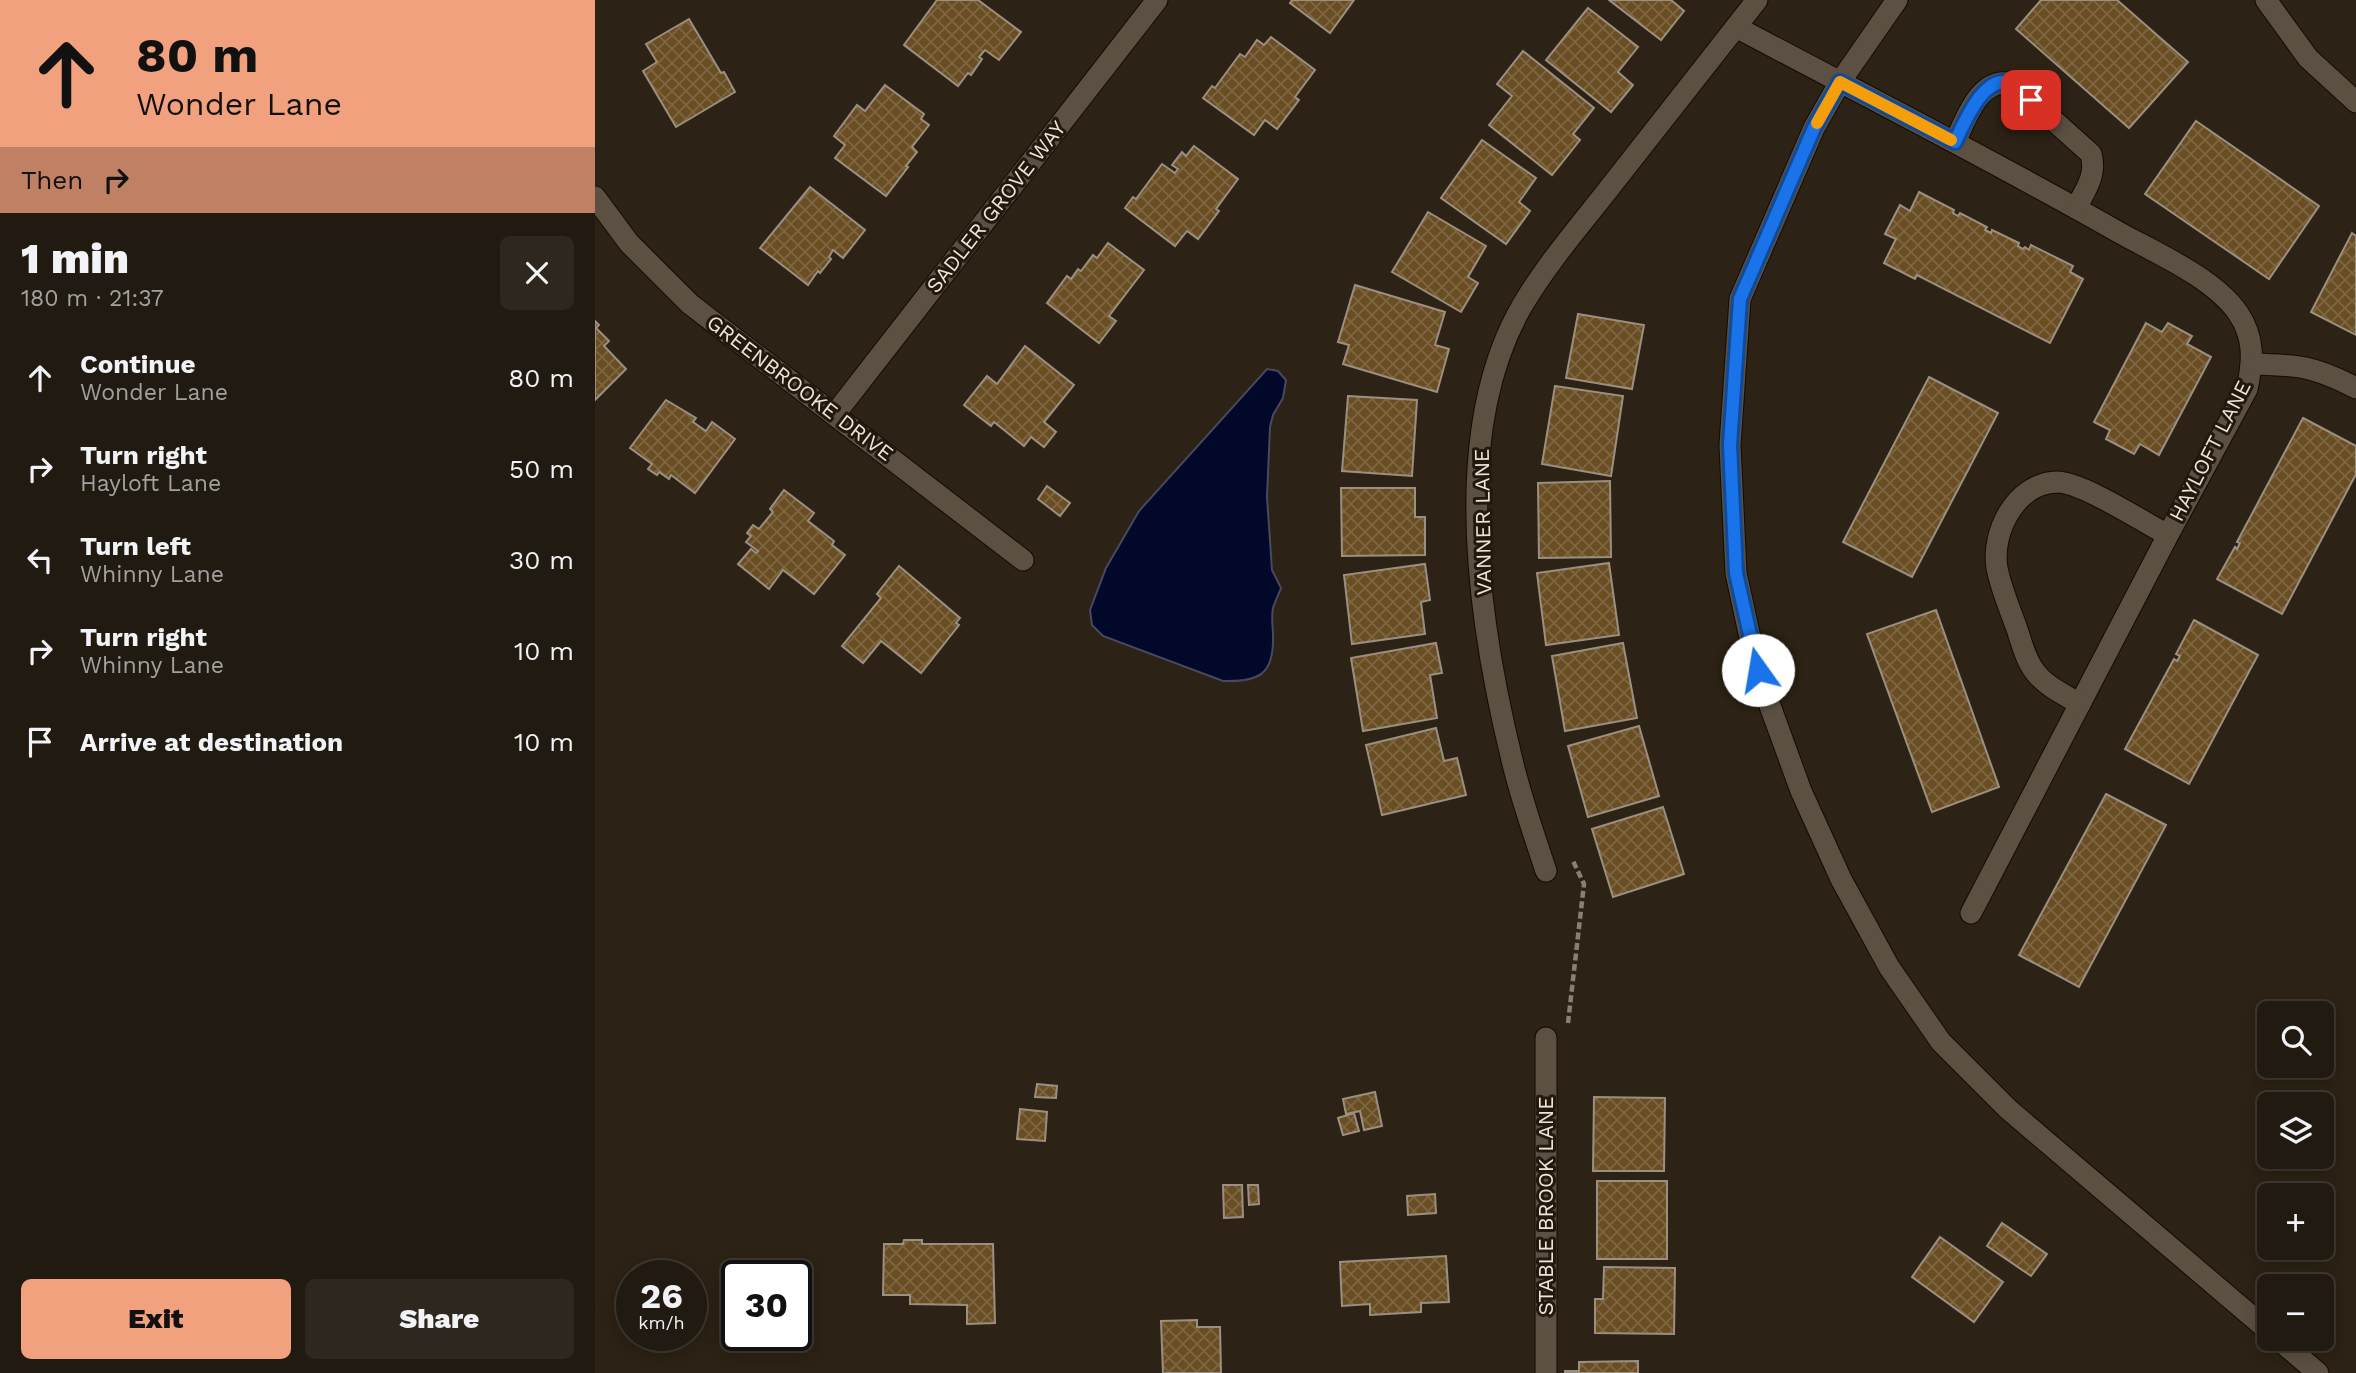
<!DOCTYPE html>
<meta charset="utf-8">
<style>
:root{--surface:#211a10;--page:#2d271e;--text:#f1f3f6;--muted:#a2a19f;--line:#3e3830;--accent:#f1a17d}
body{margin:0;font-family:"Work Sans",sans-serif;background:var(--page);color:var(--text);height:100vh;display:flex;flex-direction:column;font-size:26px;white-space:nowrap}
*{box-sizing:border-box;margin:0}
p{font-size:23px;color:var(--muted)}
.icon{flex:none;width:38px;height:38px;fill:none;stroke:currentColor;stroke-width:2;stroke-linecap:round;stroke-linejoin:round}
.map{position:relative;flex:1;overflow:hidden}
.drawer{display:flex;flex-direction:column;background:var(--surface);width:595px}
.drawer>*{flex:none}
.top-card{background:#f1a17d;color:#111;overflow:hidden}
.buttons{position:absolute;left:1662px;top:1001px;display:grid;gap:14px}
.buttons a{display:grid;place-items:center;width:77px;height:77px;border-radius:10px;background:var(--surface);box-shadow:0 4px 18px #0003,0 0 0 2px var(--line);font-size:35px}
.speed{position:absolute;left:21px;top:1260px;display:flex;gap:14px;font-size:35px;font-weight:700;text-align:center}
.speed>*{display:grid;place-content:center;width:91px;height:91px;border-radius:50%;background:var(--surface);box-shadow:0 4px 18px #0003,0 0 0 2px var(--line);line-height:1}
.speed small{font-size:18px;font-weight:400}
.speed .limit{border:4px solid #111;border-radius:10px;background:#fff;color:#111}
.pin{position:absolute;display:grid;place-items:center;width:60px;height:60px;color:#fff;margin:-30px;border-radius:14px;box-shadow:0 4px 10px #0006}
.me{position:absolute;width:77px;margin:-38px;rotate:347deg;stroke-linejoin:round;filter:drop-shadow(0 0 5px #0008)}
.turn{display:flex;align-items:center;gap:24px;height:147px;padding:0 21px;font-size:32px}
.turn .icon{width:91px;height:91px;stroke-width:2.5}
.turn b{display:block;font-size:49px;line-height:60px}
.then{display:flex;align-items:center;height:66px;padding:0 21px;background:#0003;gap:14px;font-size:26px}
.round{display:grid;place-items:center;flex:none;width:74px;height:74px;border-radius:10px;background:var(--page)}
.summary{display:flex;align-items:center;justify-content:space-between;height:119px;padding:0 21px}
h1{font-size:42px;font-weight:800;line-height:52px}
.action{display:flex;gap:14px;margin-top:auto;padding:14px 21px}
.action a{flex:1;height:80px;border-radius:10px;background:var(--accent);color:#111;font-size:28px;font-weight:800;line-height:80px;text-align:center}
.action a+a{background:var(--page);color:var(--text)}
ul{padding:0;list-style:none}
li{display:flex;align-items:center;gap:21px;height:91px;padding:0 21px}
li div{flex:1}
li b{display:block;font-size:26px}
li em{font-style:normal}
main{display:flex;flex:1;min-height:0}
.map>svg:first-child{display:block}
.water{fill:#010829;stroke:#474a5e;stroke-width:2}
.building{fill:url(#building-cross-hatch);stroke:#9b8f80;stroke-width:2}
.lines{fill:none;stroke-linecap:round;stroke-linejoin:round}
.minor-casing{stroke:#140b02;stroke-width:23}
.path{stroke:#888075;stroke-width:4.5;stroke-dasharray:7 3.5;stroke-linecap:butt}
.minor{stroke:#5b5042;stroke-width:21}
.route-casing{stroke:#114b97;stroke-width:18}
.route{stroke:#1a73e8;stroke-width:12}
.slow{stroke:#f59e0b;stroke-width:12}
.labels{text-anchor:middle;stroke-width:6;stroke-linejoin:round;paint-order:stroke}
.street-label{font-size:21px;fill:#eae4db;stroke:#22190c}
</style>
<main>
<section class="drawer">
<div class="top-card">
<div class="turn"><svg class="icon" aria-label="ahead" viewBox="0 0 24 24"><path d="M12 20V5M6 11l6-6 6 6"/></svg><div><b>80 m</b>Wonder Lane</div></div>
<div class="then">Then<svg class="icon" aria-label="right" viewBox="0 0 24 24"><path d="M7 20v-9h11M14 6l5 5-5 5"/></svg></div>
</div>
<div class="summary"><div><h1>1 min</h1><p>180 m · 21:37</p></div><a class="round"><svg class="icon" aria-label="close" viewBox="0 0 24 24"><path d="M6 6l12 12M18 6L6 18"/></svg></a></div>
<ul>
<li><svg class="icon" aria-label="ahead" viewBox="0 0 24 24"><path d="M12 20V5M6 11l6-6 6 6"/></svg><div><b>Continue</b><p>Wonder Lane</p></div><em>80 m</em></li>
<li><svg class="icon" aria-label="right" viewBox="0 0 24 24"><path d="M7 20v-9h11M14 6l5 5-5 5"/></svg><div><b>Turn right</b><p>Hayloft Lane</p></div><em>50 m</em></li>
<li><svg class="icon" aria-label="left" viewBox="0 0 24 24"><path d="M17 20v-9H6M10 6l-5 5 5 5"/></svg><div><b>Turn left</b><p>Whinny Lane</p></div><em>30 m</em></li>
<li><svg class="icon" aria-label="right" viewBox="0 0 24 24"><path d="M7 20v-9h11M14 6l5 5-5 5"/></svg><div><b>Turn right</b><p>Whinny Lane</p></div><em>10 m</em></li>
<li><svg class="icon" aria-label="arrive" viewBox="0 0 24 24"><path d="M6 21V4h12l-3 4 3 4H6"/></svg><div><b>Arrive at destination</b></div><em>10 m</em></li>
</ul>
<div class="action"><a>Exit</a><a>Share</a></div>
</section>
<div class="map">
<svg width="1761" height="1373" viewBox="0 0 1761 1373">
<defs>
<pattern id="building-cross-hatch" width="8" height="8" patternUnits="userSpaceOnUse" patternTransform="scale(1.75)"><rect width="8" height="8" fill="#694d23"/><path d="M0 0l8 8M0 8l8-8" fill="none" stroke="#7f6642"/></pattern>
</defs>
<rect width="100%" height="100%" fill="#2c2215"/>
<path class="water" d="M672 369 683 371 691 380 688 398 678 415 675 427 672 497 677 570 686 588C684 594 680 601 678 608 676 617 678 627 678 636 679 674 665 682 628 681L508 636 497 625 495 610 511 568 544 511Z"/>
<g class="building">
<path d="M342 0H383L426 32 404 60 390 50 384 57 387 59 376 75 373 73 363 86 309 45Z"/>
<path d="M697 0H759L735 33 695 3Z"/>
<path d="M1014 0H1076L1089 11 1066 40Z"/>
<path d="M1446 0H1522L1593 62 1534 128 1421 29Z"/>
<path d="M993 8 1043 47 1023 72 1038 85 1016 112 951 60Z"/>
<path d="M94 19 126 73 129 72 140 92 81 127 48 71 62 62 51 44Z"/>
<path d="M676 37 720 70 700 97 704 100 682 129 670 120 659 135 608 98 617 86 620 88 645 54 650 57 662 40 669 45Z"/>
<path d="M928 51 999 108 978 134 985 140 957 175 894 125 917 96 902 84Z"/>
<path d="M290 85 329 114 326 119 334 125 317 147 322 152 311 166 313 167 291 196 240 158 250 145 239 136 262 105 270 111Z"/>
<path d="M1601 121 1724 206 1674 279 1550 194Z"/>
<path d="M887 140 941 178 924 202 935 211 911 244 846 198Z"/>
<path d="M599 146 643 179 621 209 624 211 603 239 592 231 580 246 530 208 538 197 541 199 567 164 580 173 583 169 577 165 587 152 591 156Z"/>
<path d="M215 187 270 230 248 258 238 250 234 257 236 259 225 273 223 271 213 285 165 248Z"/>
<path d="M1324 192 1359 210 1358 213 1363 216 1365 213 1392 227 1390 230 1396 233 1397 230 1424 243 1423 246 1428 249 1430 247 1434 250 1436 245 1478 266 1475 272 1488 279 1455 343 1322 275 1320 279 1289 263 1301 239 1290 234 1305 205 1315 211Z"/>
<path d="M833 212 891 246 873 277 883 283 866 312 797 272Z"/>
<path d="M1757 233 1761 236V335L1716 312Z"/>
<path d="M513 243 549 270 514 316 521 321 504 343 452 303 472 276 476 279 483 269 486 271 498 255 502 258Z"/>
<path d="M760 285 850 312 840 345 854 349 842 392 748 364 754 345 743 342Z"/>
<path d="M983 314 1049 325 1037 389 971 378Z"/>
<path d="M0 321 4 325 1 328 14 341 9 346 31 369 0 400Z"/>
<path d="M1551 323 1567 332 1573 323 1597 336 1592 344 1616 357 1564 455 1545 444 1539 454 1511 439 1515 430 1499 422Z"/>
<path d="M430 346 479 385 449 422 461 432 449 447 436 437 429 446 399 422 396 426 369 405 392 376 402 384Z"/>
<path d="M1334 377 1403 413 1317 577 1248 542Z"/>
<path d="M960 386 1028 396 1016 476 947 464Z"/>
<path d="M753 396 822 400 817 476 747 471Z"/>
<path d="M71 400 101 418 98 422 111 431 117 422 140 439 100 493 76 475 74 479 64 472 62 475 53 469 57 464 35 448Z"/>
<path d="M1708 418 1761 446V474L1687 614 1622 579 1640 547 1642 549 1645 543 1642 542Z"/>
<path d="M1015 481 1016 557 944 558 943 483Z"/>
<path d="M452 486 475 503 465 516 443 499Z"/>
<path d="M746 488H820V517H830V555L747 556Z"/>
<path d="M189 490 219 513 213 521 239 541 237 545 250 555 219 594 188 570 174 589 143 564 156 549 161 553 163 551 151 542 156 536 152 533 158 525 164 529 178 512 175 509Z"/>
<path d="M1014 563 1024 635 951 645 942 573Z"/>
<path d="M830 564 835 600 826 602 830 634 757 644 749 575Z"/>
<path d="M304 566 365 618 361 623 364 625 326 673 286 641 268 663 247 646 286 598 282 594Z"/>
<path d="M1341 610 1404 787 1337 812 1272 634Z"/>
<path d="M1599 620 1663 655 1594 784 1530 749 1579 659 1582 661 1585 656 1581 654Z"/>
<path d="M841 643 847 673 835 675 842 718 768 731 756 658Z"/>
<path d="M1028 643 1042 718 970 731 957 656Z"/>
<path d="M1044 726 1064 796 993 817 973 746Z"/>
<path d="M841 728 849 761 862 758 871 795 787 815 771 745Z"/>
<path d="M1511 794 1571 825 1484 987 1424 955Z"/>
<path d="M1068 807 1089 874 1018 897 997 829Z"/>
<path d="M442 1084 462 1086 461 1098 440 1097Z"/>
<path d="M780 1092 787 1126 769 1130 765 1111 751 1114 748 1099Z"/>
<path d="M999 1097 1070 1098 1069 1171H998Z"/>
<path d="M425 1109 452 1112 450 1141 422 1139Z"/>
<path d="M759 1113 764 1131 748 1135 743 1118Z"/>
<rect x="1002" y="1181" width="70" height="78"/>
<path d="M628 1185H647L648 1217 629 1218Z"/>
<path d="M653 1185H663L664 1204 654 1205Z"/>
<path d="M840 1194 841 1213 813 1215 812 1196Z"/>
<path d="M1407 1223 1452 1254 1436 1276 1392 1246Z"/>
<path d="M1345 1237 1408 1282 1379 1322 1317 1277Z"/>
<path d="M309 1240H327V1244H398L400 1323 372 1324V1305L315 1304V1295H288L289 1244H308Z"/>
<path d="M851 1256 854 1302 826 1303V1312L775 1315V1304L747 1306 745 1262Z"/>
<path d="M1009 1267 1080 1268 1079 1334 1000 1333V1299H1008Z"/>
<path d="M602 1320V1327H625L626 1373H568L566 1321Z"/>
<path d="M1043 1361V1373H970V1371H984V1362Z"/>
</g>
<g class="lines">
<g class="minor-casing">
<g id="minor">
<path d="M1302 0 1245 82 1219 128 1145 299 1135 445 1141 573 1162 670 1206 791 1246 879 1294 967 1346 1042 1413 1109 1675 1332"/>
<path d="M1671 0 1713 58 1761 102"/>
<path d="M1141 27C1269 95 1399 161 1525 233 1561 253 1619 278 1643 313 1660 338 1658 361 1652 389L1573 535 1376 913"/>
<path d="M1360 142C1371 119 1385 75 1418 84L1496 154C1502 175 1491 189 1481 208"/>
<path d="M0 197 34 243 95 304 428 560"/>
<path d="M1657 364C1704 365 1719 366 1761 388"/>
<path d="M240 414 562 0"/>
<path d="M1485 704C1470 695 1452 687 1441 673 1431 661 1427 644 1422 629 1415 609 1406 589 1402 568 1396 532 1421 483 1462 482 1487 482 1548 522 1573 535"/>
<path d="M951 871C939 835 926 798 917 760 884 625 854 432 927 306 951 265 983 228 1012 191 1062 128 1112 64 1162 0"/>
<path d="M1683 1339 1723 1373"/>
<path d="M951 1373V1038"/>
</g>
</g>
<path class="path" d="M973 1023 989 884 978 861"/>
<use href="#minor" class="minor"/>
</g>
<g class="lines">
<g class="route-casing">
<path id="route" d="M1163 670 1141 573 1135 445 1145 299 1219 128 1245 82 1360 142C1369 124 1390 69 1419 85 1425 88 1431 95 1436 100"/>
</g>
<use href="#route" class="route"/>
<path class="slow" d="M1222 123 1245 82 1356 140"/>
</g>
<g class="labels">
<g class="street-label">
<text transform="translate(401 207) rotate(-52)" y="7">SADLER GROVE WAY</text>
<text transform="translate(205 388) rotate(37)" y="7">GREENBROOKE DRIVE</text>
<text transform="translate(1615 451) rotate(-63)" y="7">HAYLOFT LANE</text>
<text transform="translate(888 522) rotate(-91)" y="7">VANNER LANE</text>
<text transform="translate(951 1206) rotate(-90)" y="7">STABLE BROOK LANE</text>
</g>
</g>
</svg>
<div class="buttons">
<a><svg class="icon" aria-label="search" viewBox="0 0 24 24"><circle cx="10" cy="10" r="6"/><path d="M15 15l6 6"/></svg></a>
<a><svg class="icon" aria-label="layers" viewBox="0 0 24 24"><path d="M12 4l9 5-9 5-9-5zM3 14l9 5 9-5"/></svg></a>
<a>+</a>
<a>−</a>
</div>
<div class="speed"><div>26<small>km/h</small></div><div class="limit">30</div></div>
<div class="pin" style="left:1436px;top:100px;background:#d93025"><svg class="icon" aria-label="arrive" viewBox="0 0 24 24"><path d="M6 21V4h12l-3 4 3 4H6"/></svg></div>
<svg class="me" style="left:1163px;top:670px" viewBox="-20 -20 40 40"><circle r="19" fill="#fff"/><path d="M0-13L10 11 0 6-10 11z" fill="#1a73e8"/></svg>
</div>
</main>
